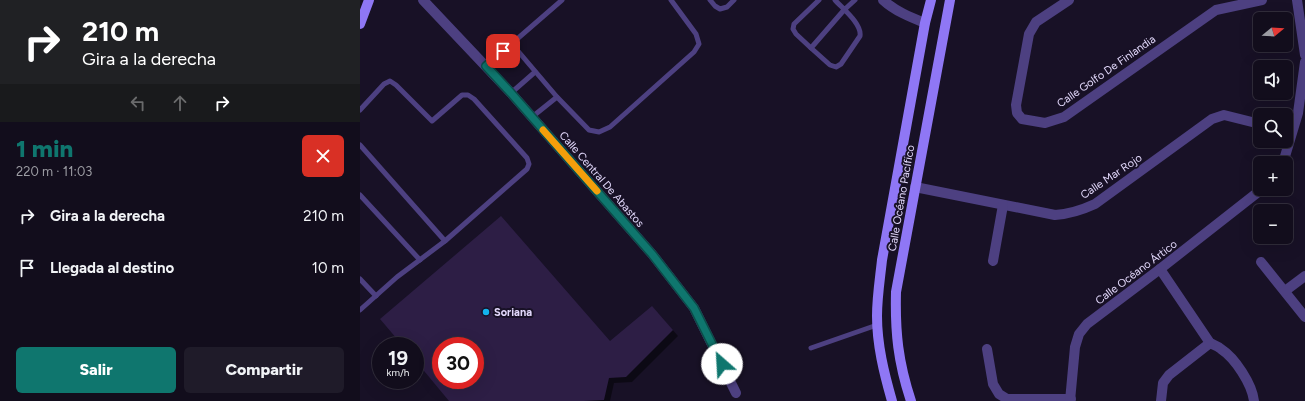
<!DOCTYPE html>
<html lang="es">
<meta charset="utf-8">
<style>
:root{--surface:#120d1c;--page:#1f1b29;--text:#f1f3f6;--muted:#9c9ca3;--line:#312d3b;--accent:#0f766e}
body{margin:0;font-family:Figtree,sans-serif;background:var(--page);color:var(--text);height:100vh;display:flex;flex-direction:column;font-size:15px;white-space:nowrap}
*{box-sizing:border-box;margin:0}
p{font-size:13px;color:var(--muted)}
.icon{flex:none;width:22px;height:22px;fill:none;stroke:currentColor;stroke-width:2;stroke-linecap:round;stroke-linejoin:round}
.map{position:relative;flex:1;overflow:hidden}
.side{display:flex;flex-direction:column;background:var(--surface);width:360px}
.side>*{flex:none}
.banner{background:#202124;color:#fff;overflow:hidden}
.needle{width:26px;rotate:72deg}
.buttons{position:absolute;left:893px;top:12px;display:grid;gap:8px}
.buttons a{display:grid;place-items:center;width:40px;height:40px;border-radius:6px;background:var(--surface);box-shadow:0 4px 16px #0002,0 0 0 1px var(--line);font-size:20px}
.speed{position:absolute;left:12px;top:337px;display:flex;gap:8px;font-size:20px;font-weight:700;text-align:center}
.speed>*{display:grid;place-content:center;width:52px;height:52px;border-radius:50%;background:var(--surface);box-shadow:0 4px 16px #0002,0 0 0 1px var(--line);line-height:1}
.speed small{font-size:10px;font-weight:400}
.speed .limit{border:6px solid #d22;background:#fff;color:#111}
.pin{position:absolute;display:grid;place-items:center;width:34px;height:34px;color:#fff;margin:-17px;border-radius:8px;box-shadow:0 2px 6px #0006}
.me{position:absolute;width:44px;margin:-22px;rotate:334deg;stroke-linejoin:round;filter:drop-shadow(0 0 3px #0008)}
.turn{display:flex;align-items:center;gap:14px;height:84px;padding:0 16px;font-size:18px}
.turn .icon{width:52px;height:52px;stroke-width:2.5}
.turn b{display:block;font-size:28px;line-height:34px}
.lanes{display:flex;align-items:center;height:38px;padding:0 16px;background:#0003;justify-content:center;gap:20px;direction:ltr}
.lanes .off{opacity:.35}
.round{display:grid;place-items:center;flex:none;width:42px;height:42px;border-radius:6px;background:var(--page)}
.overview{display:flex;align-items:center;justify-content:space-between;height:68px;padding:0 16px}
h1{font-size:24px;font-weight:800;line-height:30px;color:var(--accent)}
.cta{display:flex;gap:8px;margin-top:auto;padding:8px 16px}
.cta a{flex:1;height:46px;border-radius:6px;background:var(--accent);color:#fff;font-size:16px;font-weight:800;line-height:46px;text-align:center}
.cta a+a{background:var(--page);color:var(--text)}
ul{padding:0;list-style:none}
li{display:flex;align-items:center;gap:12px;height:52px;padding:0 16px}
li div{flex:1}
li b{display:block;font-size:15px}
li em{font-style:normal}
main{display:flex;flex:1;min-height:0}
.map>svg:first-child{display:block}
.shadow{fill:#0007;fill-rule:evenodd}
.building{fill:#2d1e45;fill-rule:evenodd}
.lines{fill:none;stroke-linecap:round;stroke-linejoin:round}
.lane{stroke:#4d4081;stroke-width:5}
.street{stroke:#4d4081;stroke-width:10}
.secondary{stroke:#8f77f5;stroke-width:10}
.route-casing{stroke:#0a4d48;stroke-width:10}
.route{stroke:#0f766e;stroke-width:7}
.slow{stroke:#f59e0b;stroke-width:7}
.poi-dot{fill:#13b3ee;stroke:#181126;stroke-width:1.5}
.labels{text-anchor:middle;stroke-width:4;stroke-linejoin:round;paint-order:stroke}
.street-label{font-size:11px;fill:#e3d9fc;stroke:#181126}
.poi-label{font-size:11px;font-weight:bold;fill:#e3d9fc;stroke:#181126;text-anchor:start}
</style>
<main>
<section class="side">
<div class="banner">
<div class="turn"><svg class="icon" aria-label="right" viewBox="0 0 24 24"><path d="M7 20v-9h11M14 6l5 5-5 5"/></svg><div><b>210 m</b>Gira a la derecha</div></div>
<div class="lanes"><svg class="icon off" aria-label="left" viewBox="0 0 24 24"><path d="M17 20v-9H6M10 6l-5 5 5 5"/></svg><svg class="icon off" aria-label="ahead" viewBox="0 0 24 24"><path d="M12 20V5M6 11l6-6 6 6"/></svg><svg class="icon" aria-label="right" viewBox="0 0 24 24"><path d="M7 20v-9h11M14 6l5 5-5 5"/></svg></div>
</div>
<div class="overview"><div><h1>1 min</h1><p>220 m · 11:03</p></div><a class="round" style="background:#d93025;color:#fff"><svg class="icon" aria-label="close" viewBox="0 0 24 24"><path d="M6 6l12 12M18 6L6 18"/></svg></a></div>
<ul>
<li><svg class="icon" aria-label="right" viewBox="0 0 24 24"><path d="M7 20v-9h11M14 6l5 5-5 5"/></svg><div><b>Gira a la derecha</b></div><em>210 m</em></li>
<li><svg class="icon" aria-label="arrive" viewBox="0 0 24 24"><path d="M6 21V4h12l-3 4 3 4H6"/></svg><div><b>Llegada al destino</b></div><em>10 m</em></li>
</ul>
<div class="cta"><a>Salir</a><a>Compartir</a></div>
</section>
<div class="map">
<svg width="945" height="401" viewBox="0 0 945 401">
<rect width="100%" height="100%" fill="#181126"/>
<path class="shadow" d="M298 313 318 336 272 382 254 383 250 401H90L55 359V346H44L251 343ZM81 346H115V380H81Z"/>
<path class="building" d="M141 216 250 341 292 306 313 330 266 377 249 378 244 400 224 401H89L55 360V346H43L20 319ZM81 346H115V380H81Z"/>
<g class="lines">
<g class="lane">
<path d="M350 0 355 6 360 9 367 7 374 0"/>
<path d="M475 0C483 9 502 24 500 36L481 64 476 67 470 65 451 48 484 10 495 0"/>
<path d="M152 44 197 97"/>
<path d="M451 48 436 34 433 29 434 24 459 0"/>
<path d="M126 66 202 0"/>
<path d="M151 93 175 72"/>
<path d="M0 110 24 84 30 81 36 85 72 121 102 95H108L114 99 167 158 169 164 167 169 85 241 37 277 0 310"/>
<path d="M172 117 197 97 229 130 239 132 250 127 334 52 339 44 336 34 311 0"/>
<path d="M0 145 85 241"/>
<path d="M0 195 60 260"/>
<path d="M0 279 16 296"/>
<path d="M451 348 517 325"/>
</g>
<g class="street">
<path d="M63 0 151 93 292 254 334 308 376 393"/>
<path d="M523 0C535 11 550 17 565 23"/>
<path d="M709 0 676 22 669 34 656 105 657 113 662 119 685 123 704 117 856 10 902 0"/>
<path d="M937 0 945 55"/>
<path d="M923 163 938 113 945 62"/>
<path d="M555 187 695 215C710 214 722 210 735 204L852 119 864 115 900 124"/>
<path d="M633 261 643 205"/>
<path d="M901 262 945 317"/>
<path d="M800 269 850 343C854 345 858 346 861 349 875 358 892 384 894 401"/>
<path d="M925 291 945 276"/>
<path d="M627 349 633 384 639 394 647 399H711"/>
<path d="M710 401 715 347 719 334 727 324 800 269 902 189"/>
<path d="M801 401 803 383 809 375 850 343"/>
</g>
<g class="secondary">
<path d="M0 24 9 0"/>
<path d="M532 401C524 373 517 345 517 316 517 297 520 279 522 260L565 23 571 0"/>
<path d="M551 401C538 362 535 332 536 292L590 0"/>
</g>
</g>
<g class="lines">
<g class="route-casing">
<path id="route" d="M143 51 126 66 151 93 292 254 334 308 362 364"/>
</g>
<use href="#route" class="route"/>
<path class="slow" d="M183 130 237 191"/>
</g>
<circle class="poi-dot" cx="126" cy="312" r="4"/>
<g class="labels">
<g class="street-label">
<text transform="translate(746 71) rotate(-35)" y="4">Calle Golfo De Finlandia</text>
<text transform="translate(751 176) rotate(-34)" y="4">Calle Mar Rojo</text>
<text transform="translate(242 179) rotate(49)" y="4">Calle Central De Abastos</text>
<text transform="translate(541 198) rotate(-80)" y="4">Calle Océano Pacífico</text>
<text transform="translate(776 272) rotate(-37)" y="4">Calle Océano Ártico</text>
</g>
<g class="poi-label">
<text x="134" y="316">Soriana</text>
</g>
</g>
</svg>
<div class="buttons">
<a><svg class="needle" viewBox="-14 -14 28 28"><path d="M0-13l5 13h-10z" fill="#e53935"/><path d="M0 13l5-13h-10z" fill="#9c9ca3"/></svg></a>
<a><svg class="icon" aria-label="sound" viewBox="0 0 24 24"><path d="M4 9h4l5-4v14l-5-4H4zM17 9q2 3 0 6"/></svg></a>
<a><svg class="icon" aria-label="search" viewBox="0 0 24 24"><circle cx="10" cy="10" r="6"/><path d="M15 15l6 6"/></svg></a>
<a>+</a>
<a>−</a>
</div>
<div class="speed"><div>19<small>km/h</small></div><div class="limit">30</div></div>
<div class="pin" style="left:143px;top:51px;background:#d93025"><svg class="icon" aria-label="arrive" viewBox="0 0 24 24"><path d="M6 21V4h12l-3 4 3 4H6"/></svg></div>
<svg class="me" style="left:362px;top:364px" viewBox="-20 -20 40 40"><circle r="19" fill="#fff"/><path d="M0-13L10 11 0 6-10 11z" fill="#0f766e"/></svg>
</div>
</main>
